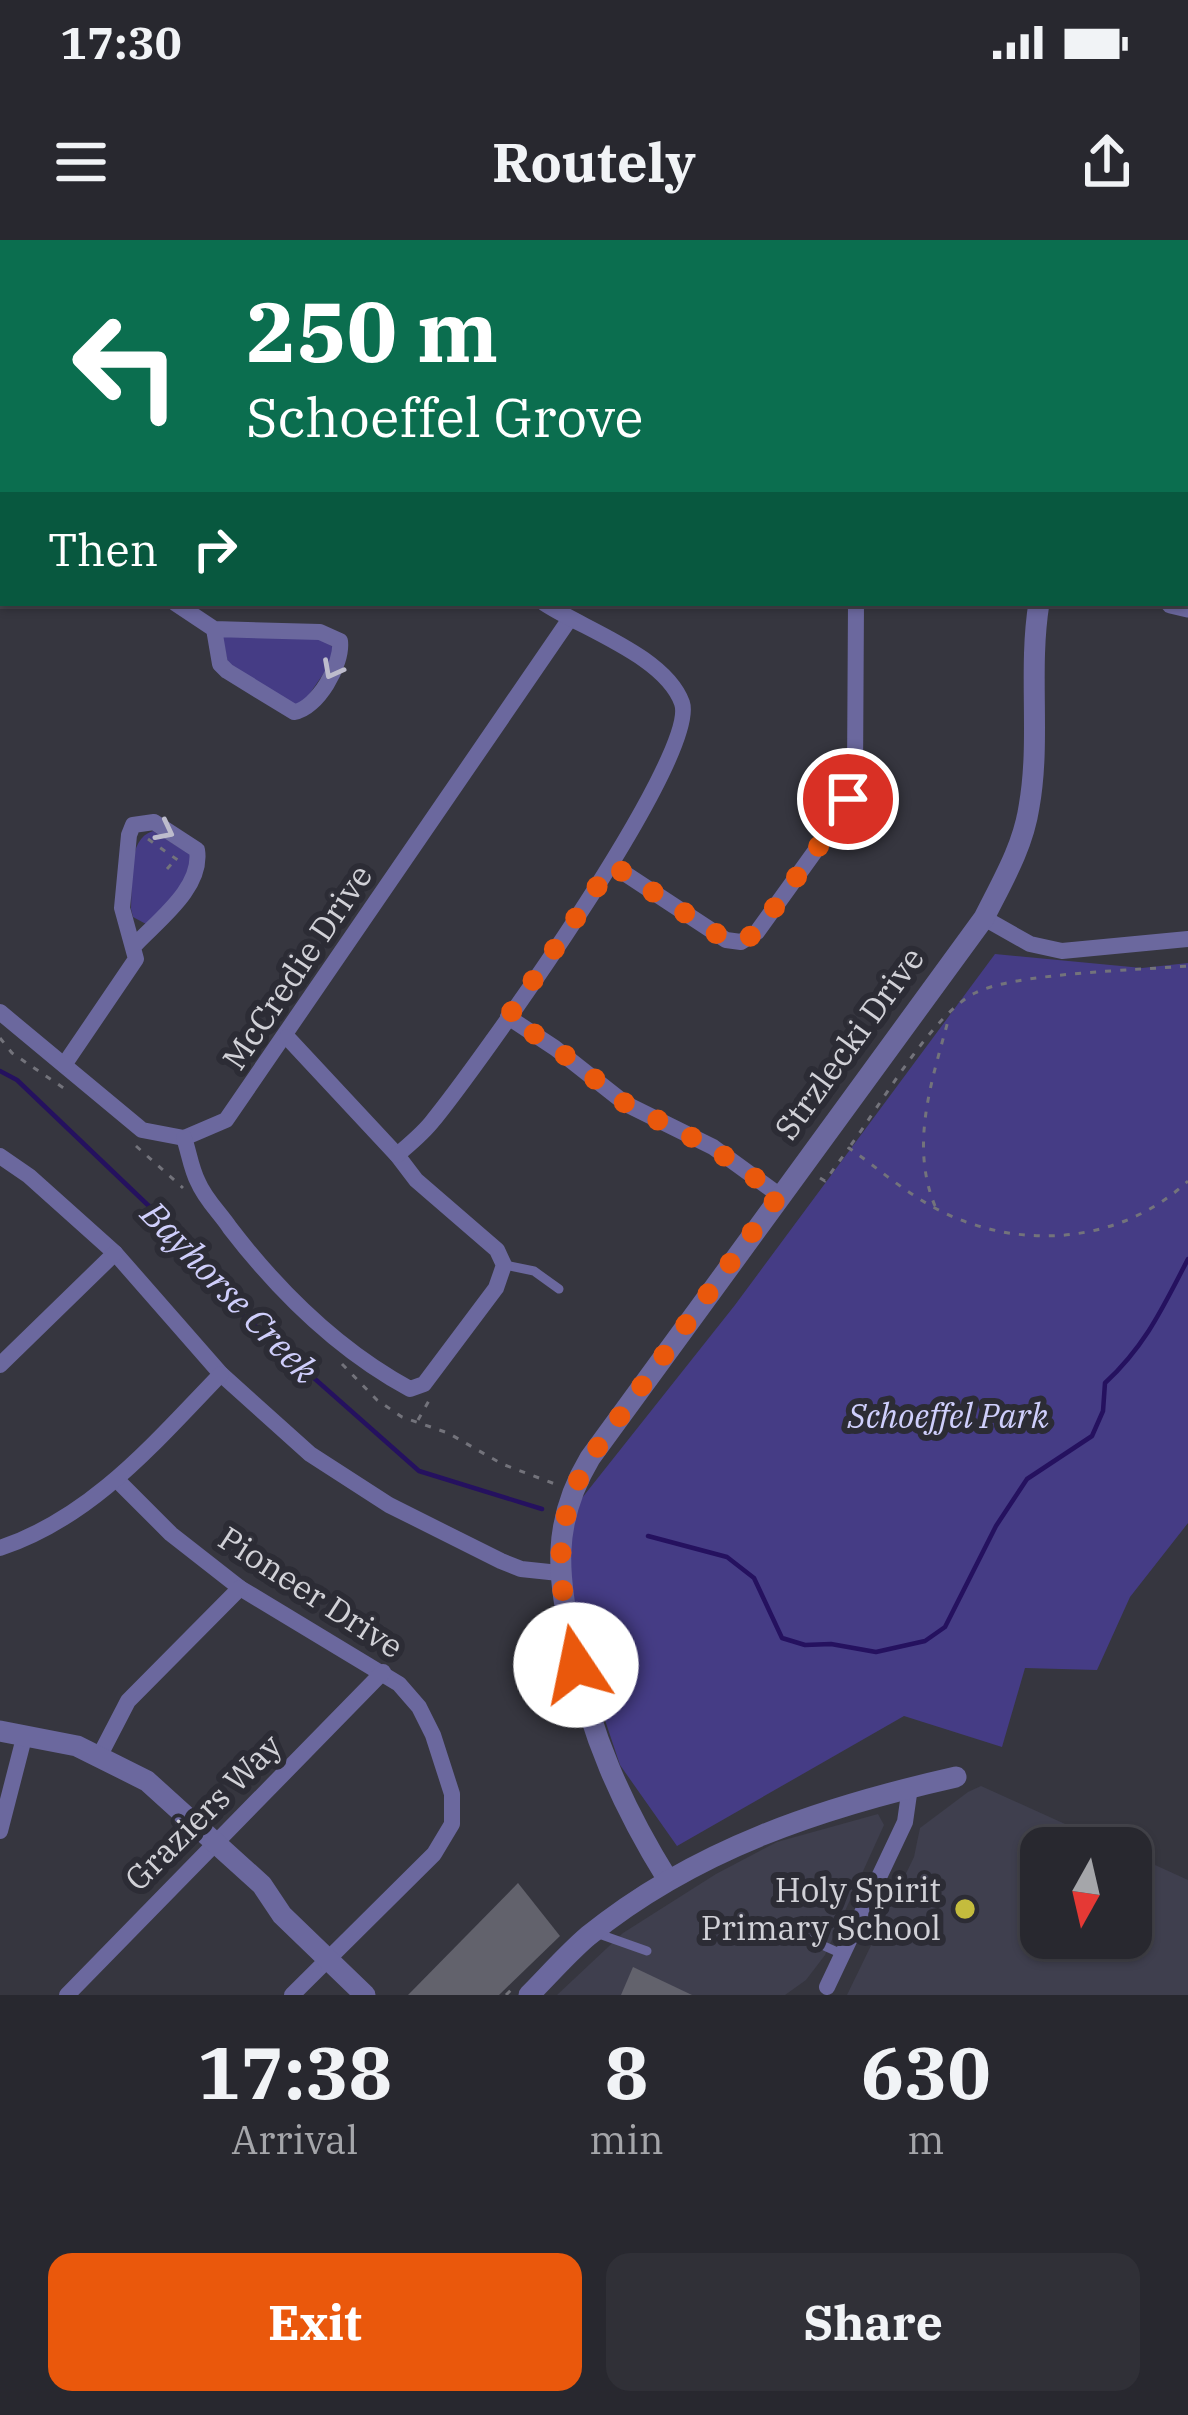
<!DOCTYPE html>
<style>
:root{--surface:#28282f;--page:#303037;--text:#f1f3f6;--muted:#a5a6aa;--line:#44444b;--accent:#ea580c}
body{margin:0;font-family:"IBM Plex Serif",serif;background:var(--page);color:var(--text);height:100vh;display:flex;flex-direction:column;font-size:45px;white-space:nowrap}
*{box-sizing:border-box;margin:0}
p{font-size:39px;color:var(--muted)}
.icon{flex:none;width:66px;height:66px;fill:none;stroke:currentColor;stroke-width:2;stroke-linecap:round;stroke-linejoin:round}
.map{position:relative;height:1755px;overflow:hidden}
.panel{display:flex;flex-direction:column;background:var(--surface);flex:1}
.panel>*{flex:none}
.hud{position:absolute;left:0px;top:0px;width:1188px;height:366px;box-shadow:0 3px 9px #0004,0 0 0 3px var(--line);background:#0b6e4f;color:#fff;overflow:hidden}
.needle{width:78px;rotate:188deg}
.controls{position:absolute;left:1020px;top:1587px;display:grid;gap:24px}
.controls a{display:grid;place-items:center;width:132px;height:132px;border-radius:24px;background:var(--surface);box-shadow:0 3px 9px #0004,0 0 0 3px var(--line);font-size:60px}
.pin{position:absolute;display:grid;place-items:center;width:102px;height:102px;color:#fff;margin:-51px;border:6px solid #fff;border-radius:50%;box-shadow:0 3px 12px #0007}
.me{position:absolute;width:132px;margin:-66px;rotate:349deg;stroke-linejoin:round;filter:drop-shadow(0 0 9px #0008)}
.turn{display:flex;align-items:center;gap:42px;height:252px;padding:0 48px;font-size:54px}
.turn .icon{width:156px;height:156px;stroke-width:2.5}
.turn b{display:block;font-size:84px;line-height:102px}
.then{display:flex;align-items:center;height:114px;padding:0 48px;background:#0003;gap:24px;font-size:45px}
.eta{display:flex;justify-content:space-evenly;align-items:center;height:204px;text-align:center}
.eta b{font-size:72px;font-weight:700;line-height:84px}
.cta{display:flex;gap:24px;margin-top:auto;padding:24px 48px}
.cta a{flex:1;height:138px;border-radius:24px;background:var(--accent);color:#fff;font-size:48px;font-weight:700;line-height:138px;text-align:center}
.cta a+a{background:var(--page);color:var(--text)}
.status{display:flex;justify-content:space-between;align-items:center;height:84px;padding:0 60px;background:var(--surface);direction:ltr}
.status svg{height:33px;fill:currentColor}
header{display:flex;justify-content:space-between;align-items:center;height:156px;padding:0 48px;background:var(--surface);font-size:54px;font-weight:700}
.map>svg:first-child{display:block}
.built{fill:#3f3f4e}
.green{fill:#453c85}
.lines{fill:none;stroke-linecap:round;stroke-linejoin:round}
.stream{stroke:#25115f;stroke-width:4.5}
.building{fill:#62626c}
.path{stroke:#73737b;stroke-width:3;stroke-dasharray:6 9;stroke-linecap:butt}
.service{stroke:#6b689e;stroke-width:9}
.minor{stroke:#6b689e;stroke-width:16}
.tertiary{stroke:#6b689e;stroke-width:21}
.oneway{stroke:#bdbccc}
.route{stroke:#ea580c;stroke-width:21;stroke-dasharray:0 37.8}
.poi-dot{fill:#c4bc3d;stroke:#2c2c35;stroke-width:4.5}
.labels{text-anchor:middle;stroke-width:12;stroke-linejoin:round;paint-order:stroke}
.street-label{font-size:33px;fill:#d1d1d7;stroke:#2c2c35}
.park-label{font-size:33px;font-style:italic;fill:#cfcffc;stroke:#2c2c35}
.poi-label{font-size:33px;fill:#d1d1d7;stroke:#2c2c35;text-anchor:end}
.water-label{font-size:36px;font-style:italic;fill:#cfcefb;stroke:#2c2c35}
</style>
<div class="status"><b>17:30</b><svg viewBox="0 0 49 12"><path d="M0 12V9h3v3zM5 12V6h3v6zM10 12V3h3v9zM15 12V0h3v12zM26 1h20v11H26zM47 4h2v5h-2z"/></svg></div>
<header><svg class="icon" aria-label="menu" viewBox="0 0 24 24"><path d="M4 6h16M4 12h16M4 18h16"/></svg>Routely<svg class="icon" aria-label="share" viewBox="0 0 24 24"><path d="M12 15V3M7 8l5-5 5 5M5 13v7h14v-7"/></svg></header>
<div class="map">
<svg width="1188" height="1755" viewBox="0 0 1188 1755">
<rect width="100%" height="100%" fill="#36363f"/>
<g class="built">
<path d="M955 0H1188V339L1185 341V3H955Z"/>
<path d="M981 1546 1118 1608H1041V1698H1131V1614L1188 1640V1755H847L914 1617 920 1588 968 1552Z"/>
<path d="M878 1574 884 1585 825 1715 806 1740 785 1755H557L623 1693 716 1634 777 1602Z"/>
</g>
<g class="green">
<path d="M222 395 320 398 333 407 332 421 302 465 292 466 228 424Z"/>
<path d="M153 591 191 615C191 640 167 672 146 684L133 677 131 669C133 644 126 599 153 591Z"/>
<path d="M995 714 1142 728 1188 723V1283L1130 1357 1097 1430 1025 1428 1002 1507 904 1476 677 1606 620 1525 583 1414 566 1313 578 1263 735 1065Z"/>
</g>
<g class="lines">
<g class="stream">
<path d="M0 831 17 840 152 969 218 1053 419 1231 542 1269"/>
<path d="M648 1296 727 1317 754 1338 782 1398 805 1405 831 1404 876 1412 925 1401 945 1387 996 1286 1027 1239 1092 1196 1103 1171 1105 1143C1146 1105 1163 1067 1188 1019"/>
</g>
</g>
<g class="building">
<path d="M518 1643 560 1696 499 1755H408Z"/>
<path d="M633 1727 692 1755H621Z"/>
</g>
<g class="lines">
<g class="path">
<path d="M148 599 179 621"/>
<path d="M167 629 174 621"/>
<path d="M0 798 12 813 68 851"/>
<path d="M851 905C881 864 932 775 975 753 1013 733 1140 730 1188 726"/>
<path d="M136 906 183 948"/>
<path d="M820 938 825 941 849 908C872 924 894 943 918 958 1001 1012 1114 1010 1188 941"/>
<path d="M935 966C909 903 933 838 949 777"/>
<path d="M342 1124 377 1160 402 1177 448 1193 502 1224 555 1244"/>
<path d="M418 1180 431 1157"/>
<path d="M506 1755 513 1748"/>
</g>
<g class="service">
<path d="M1185 341 1188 339"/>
<path d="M505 1025 534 1031 559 1049"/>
<path d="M599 1694 647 1711"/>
<path d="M804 1697 842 1714"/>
</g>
<g class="minor">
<path d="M139 0 146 3"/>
<path d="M669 0 675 3"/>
<path d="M87 3 88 0"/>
<path d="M504 3 511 0"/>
<path d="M0 194 3 193"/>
<path d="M0 318 3 319"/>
<path d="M175 363 214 389 320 392 340 401C343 424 317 469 294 472L227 431 220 424 214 389"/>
<path d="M612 625 726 700 741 702 757 692 844 571 855 534 856 363"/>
<path d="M984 678 1030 704 1062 711 1188 699"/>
<path d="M0 772 142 890 184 898 226 880 569 380"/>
<path d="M508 777 555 808 626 864 713 907 779 955"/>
<path d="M64 825 136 719 122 668 129 595 133 585 154 582 197 610C203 648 157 681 135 705"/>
<path d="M184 898C189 912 191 929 198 942 205 959 220 973 230 988 280 1053 338 1110 410 1149L424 1144 496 1048 504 1025 497 1010 416 940 397 915 287 797"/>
<path d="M397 915C409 905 421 895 431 883 474 831 700 517 682 463 665 416 583 389 544 363"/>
<path d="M0 916 29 936 115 1013 221 1134 310 1214 389 1265 501 1321 521 1329 559 1333"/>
<path d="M0 1125 115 1013"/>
<path d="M117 1240 171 1294 240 1348 399 1444 419 1467 433 1495 452 1554V1584L434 1614 292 1755"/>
<path d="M0 1308C93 1277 155 1202 221 1134"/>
<path d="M100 1515 128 1461 240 1348"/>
<path d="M0 1591 25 1494"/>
<path d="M827 1747 905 1582 910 1547"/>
<path d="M67 1755 383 1432"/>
</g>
<g class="tertiary">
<path d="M772 3V0"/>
<path d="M1171 363 1188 367"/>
<path d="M0 1491 77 1506 147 1541 262 1645 282 1675 365 1755"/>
<path d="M668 1640C622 1566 590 1494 573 1408 558 1336 550 1285 590 1218L984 678C1002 642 1023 607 1029 567 1041 500 1028 431 1039 363"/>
<path d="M529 1755C548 1736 567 1714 588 1696 695 1609 823 1567 956 1537"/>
</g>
</g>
<defs><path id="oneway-chevron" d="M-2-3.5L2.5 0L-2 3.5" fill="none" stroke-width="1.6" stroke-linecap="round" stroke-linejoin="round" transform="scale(3)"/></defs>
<g class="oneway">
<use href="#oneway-chevron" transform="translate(332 430) rotate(118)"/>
<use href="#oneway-chevron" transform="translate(165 591) rotate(27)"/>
</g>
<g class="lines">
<path class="route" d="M576 1425C560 1347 547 1291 590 1218L779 955 713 908 626 864 556 808 508 777 612 625 726 700 741 702 757 692 844 571 848 559"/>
</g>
<circle class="poi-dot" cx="965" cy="1669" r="12"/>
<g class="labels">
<g class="street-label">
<text transform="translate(297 727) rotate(-56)" y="12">McCredie Drive</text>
<text transform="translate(849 803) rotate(-54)" y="12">Strzlecki Drive</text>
<text transform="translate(311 1352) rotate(33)" y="12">Pioneer Drive</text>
<text transform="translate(203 1572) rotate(-45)" y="12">Graziers Way</text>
</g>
<g class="park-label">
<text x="948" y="1188">Schoeffel Park</text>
</g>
<g class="poi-label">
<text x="941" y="1662">Holy Spirit<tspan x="941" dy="38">Primary School</tspan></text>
</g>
<g class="water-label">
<text transform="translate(230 1052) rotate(46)" y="13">Bayhorse Creek</text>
</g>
</g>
</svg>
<div class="controls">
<a><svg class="needle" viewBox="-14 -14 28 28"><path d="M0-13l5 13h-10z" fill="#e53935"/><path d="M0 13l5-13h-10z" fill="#a5a6aa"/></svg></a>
</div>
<div class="pin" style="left:848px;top:559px;background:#d93025"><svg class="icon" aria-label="arrive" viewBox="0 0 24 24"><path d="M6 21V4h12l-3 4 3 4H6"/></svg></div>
<svg class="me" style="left:576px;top:1425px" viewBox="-20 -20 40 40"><circle r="19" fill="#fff"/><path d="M0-13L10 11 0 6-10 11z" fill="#ea580c"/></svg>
<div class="hud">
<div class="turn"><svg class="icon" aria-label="left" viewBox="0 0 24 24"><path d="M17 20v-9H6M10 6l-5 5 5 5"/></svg><div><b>250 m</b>Schoeffel Grove</div></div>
<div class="then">Then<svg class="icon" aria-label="right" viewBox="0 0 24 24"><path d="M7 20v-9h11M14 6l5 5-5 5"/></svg></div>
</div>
</div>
<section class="panel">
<div class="eta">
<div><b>17:38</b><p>Arrival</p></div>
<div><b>8</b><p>min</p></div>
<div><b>630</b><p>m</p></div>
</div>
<div class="cta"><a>Exit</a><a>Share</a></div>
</section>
